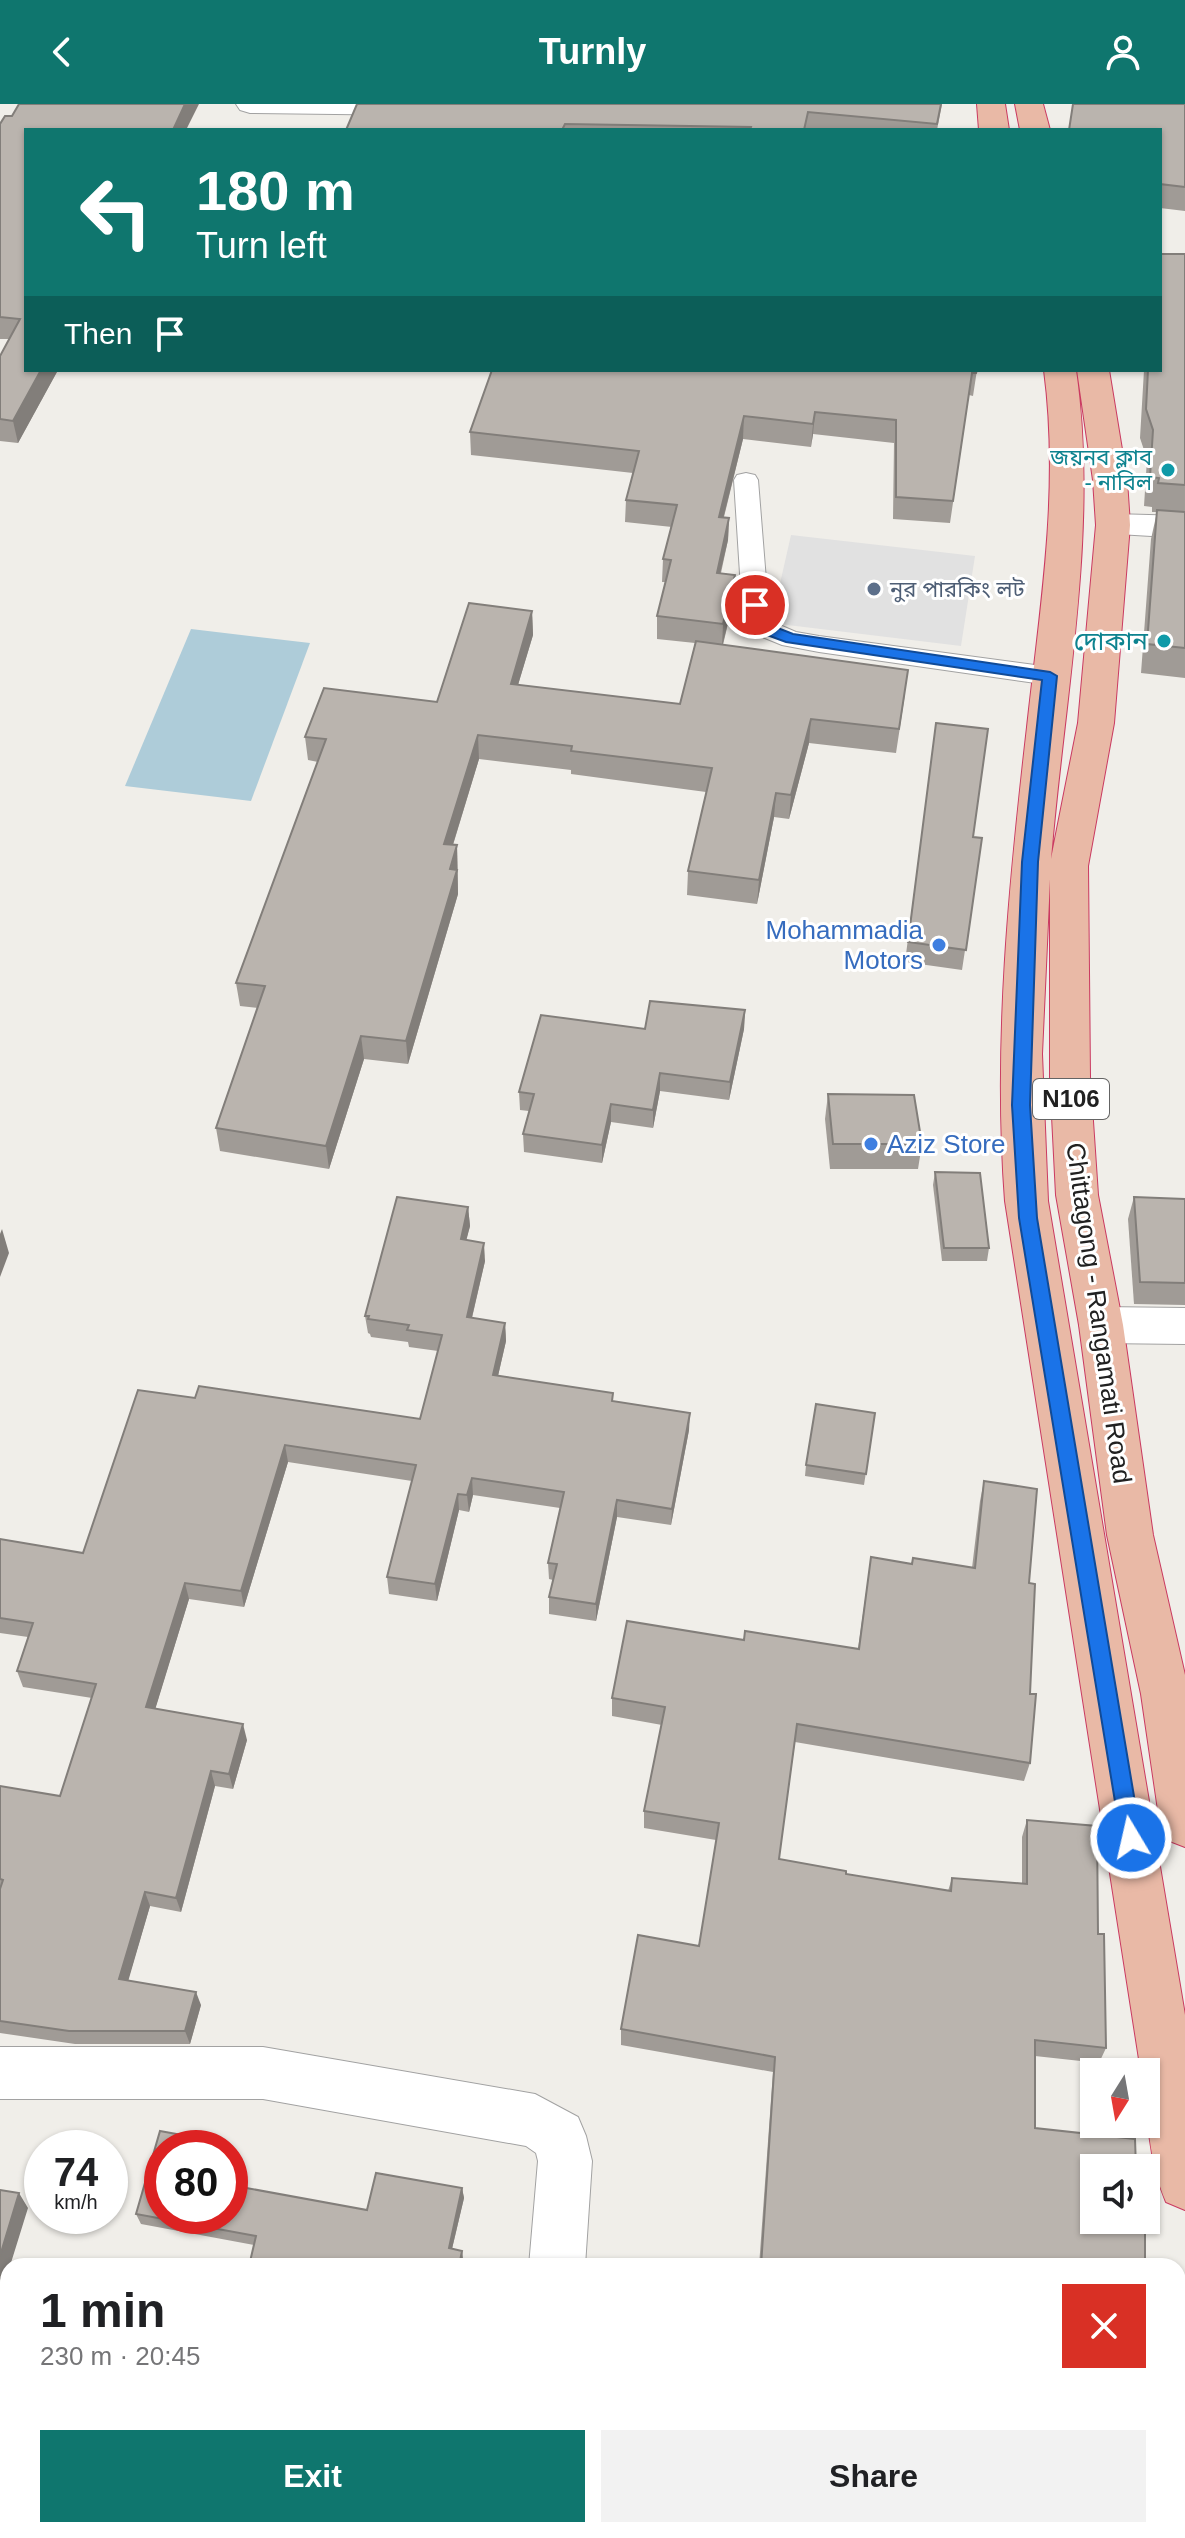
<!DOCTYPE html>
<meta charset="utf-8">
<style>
:root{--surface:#fff;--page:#f2f2f2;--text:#202124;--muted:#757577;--accent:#0f766e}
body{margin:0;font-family:Arial,"Noto Sans Bengali",sans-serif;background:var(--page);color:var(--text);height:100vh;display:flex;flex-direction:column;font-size:30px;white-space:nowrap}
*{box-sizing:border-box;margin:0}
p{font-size:26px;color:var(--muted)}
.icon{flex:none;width:44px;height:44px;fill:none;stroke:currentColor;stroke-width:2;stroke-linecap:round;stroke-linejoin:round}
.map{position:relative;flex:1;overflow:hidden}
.side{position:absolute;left:0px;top:2154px;width:1186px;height:280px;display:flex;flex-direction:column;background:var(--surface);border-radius:24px 24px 0 0;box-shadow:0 2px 6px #0004}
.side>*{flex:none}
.banner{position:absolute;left:24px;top:24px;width:1138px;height:244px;border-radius:0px;box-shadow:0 2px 6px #0004;background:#0f766e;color:#fff;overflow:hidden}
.needle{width:52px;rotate:191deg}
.tools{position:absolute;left:1080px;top:1954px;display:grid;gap:16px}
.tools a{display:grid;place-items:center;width:80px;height:80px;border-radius:0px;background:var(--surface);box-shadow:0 2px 6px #0004;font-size:40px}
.speed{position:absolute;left:24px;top:2026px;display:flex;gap:16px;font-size:40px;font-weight:700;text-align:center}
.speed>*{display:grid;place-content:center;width:104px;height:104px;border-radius:50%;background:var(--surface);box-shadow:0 2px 6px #0004;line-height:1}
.speed small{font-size:20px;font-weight:400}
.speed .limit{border:12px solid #d22;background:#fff;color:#111}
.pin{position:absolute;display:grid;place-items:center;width:68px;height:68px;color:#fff;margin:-34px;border:4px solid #fff;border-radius:50%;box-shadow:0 2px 8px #0007}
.me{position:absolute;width:88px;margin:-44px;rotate:351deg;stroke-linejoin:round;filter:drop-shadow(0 0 6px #0008)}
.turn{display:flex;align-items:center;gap:28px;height:168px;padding:0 40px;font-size:36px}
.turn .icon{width:104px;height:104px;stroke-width:2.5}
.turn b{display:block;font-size:56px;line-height:68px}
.then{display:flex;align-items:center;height:76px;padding:0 40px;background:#0003;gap:16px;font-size:30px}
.round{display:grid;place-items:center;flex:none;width:84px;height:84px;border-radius:0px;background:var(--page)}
.overview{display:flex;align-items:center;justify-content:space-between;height:136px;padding:0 40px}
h1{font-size:48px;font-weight:800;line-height:60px}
.button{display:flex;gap:16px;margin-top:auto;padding:16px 40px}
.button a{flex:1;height:92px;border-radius:0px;background:var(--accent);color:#fff;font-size:32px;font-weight:800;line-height:92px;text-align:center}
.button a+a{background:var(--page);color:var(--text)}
header{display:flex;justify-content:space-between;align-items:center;height:104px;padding:0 40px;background:var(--accent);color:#fff;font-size:36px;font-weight:800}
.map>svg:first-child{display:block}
.parking{fill:#e1e1e1}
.water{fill:#aeccd9}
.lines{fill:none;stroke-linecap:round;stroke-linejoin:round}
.service-casing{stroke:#a2a2a2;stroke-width:2}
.minor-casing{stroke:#a2a2a2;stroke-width:2}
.trunk-casing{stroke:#ca3a61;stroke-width:2}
.service{fill:#fff;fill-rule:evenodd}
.minor{fill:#fff;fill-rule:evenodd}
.trunk{fill:#e9b9a6;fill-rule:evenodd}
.wall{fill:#a09b96}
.shaded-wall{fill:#827e7a}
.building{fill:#bab4ae;stroke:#827e7a;stroke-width:2}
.route{fill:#1a73e8;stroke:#114b97;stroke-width:2}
.culture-dot{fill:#0f9aa8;stroke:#fff;stroke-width:3}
.service-dot{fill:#5c6f8a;stroke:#fff;stroke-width:3}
.shop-dot{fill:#3f7fe0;stroke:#fff;stroke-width:3}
.labels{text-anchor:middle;stroke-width:6;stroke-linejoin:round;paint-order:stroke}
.far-culture-label{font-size:22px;fill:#0d838f;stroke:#fff;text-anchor:end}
.far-service-label{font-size:22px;fill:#4e5e75;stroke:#fff;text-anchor:start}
.shield{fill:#fff;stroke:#646464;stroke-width:2}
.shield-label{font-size:24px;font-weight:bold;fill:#212121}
.culture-label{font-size:26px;fill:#0d838f;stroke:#fff;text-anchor:end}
.shop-label{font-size:26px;fill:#366cbe;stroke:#fff;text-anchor:end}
.street-label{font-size:26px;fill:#212121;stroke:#fff}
</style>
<header><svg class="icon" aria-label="back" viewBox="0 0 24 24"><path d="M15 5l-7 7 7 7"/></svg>Turnly<svg class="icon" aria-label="person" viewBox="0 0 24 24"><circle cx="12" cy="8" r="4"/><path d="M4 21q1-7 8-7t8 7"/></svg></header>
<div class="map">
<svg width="1185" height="2434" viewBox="0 0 1185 2434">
<rect width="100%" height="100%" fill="#f0eee9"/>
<path class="parking" d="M791 431 975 452 961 542 771 519Z"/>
<path class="water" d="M191 525 310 539 251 697 125 682Z"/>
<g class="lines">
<g class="service-casing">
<path id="service" d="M746 369 755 371 758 376 768 501 775 519 796 528 819 532 1050 563 1059 566 1063 572 1059 578 1050 581 819 548 782 541 755 530 742 501 734 376 737 371Z"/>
</g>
<g class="minor-casing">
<g id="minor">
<path d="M236 0H429L430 2 426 8 416 11 250 9 240 6Z"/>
<path d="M1113 410 1185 412V434L1101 429 1096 421 1101 413Z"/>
<path d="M1101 1203 1185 1204V1240L1101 1239 1085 1234 1079 1221 1085 1208Z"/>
<path d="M0 1943H263L535 1990 578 2013 586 2032 592 2057 585 2162H529L538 2057 536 2049 526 2042 263 1995H0Z"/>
<rect x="1178" y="2231" width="7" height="58"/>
</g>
</g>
<g class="trunk-casing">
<g id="trunk">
<path d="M977 0H1005L1009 26H979Z"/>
<path d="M1015 0H1043L1050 26H1020Z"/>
<path d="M1044 266H1076C1099 426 1064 594 1051 755L1078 619 1096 421 1093 376 1077 266H1109L1127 376 1130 421 1114 619 1088 762 1090 973 1098 1091 1123 1221 1153 1431 1185 1571V1743L1167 1736 1160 1720 1141 1590 1107 1431 1079 1221 1056 1091 1050 973V775L1042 950 1048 1097 1185 1911V2106L1166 2098C1149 2058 1146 2011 1146 1968H1141L1005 1097C993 939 1009 780 1027 623 1040 504 1060 386 1044 266Z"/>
</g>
</g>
<use href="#service" class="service"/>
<use href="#minor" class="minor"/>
<use href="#trunk" class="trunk"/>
</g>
<g class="wall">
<path d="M942 0 937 26H346Z"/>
<path d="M1185 0V107L1160 104V26Z"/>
<path d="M0 20 26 266H58L18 339 0 337V252L9 235H0Z"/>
<path d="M1185 150V574L1141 569 1151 435 1157 408H1152V403L1144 402 1147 355 1140 334 1144 266H1160Z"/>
<path d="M977 266 973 292 969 291 950 419 893 415 894 339 813 330 811 343 743 335 724 413 729 414 728 436 721 469 735 471 734 494 723 541 905 590 896 649 809 639 789 715 774 713 757 800 687 791 688 767 706 688 571 670V666L479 655 453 741H457L458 790 408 960 364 955 329 1065 220 1047 216 1024 258 904 240 902 236 879 318 658 308 656 305 633 437 598 532 507 533 531 518 581 680 600 695 539 657 535V512L666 478H662L663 455 672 423 625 418 626 396 633 369 471 351 470 328Z"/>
<path d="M936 619 973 733 982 734 962 866 905 858Z"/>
<path d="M745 906 744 925 729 996 660 987 653 1024 611 1018 602 1059 524 1048 523 1030 529 1007 520 1006 519 988 645 925Z"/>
<path d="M828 990 922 1040 918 1065H830L825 1015Z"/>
<path d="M935 1068 989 1144 987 1157H942L933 1081Z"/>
<path d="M1134 1093 1185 1095V1201L1134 1200 1128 1115Z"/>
<path d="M468 1103 470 1122 466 1136 485 1157 472 1214 505 1219 506 1237 498 1272 613 1298 689 1326 671 1421 617 1413 596 1517 549 1510V1493L553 1476 549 1475 548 1459 560 1404 473 1391 469 1408 459 1406 437 1497 389 1490 387 1473 412 1377 288 1358 244 1503 189 1495 155 1605 247 1636 233 1685 215 1682 181 1808 150 1802 128 1876 201 1901 190 1940H75L0 1929V1682L60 1692 92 1594 23 1583 17 1567 28 1533 0 1529V1435L83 1449 195 1294 420 1315 438 1247 409 1243 408 1238 371 1233 370 1230 368 1229 365 1212Z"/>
<path d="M875 1309 864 1381 805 1372 806 1361Z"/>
<path d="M984 1377 1029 1479 1030 1659 1024 1677 795 1638 779 1755 846 1770 948 1787 952 1774 1022 1780V1733L1027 1716 1098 1830 1106 1944 1099 1959 1035 1952V2024L1094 2064 1145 2162H759L773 1968 621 1941V1925L699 1842 716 1736 644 1724V1707L662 1621 612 1612V1594L744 1536 858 1545 871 1453 912 1460 972 1464 980 1397Z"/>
<path d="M160 2027 226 2039 227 2044H162V2112H230V2081L367 2106 376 2069 462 2084 464 2094 452 2145 462 2147 463 2156 462 2162H249L254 2141 141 2120 136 2110Z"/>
<path d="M1077 2426H1172V2434H1078Z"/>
</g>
<g class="shaded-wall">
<path d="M185 0H199L186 26H173Z"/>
<path d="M41 266H58L18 339 13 317Z"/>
<path d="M815 308 813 330 811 343 813 320Z"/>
<path d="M744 312 743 335 718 435 719 413Z"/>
<path d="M729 414 728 436 715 491 717 469Z"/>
<path d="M735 471 734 494 722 543 723 520Z"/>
<path d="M532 507 533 531 511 604V580Z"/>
<path d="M811 615 809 639 789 715 791 691Z"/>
<path d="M478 631 479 655 446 763 444 740Z"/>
<path d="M776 689 774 713 757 800 759 776Z"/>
<path d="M457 741 458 790 408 960 406 937Z"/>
<path d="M745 906 744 925 729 996 730 978Z"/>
<path d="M361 932 364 955 329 1065 326 1042Z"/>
<path d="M660 969V987L653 1024V1006Z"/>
<path d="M611 1000V1018L602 1059V1041Z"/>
<path d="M468 1103 470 1122 462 1153 461 1135Z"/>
<path d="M2 1125 9 1149 0 1173V1130Z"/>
<path d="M484 1139 485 1157 468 1230 467 1213Z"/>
<path d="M505 1219 506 1237 494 1289 493 1271Z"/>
<path d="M690 1309 689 1326 671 1421 672 1405Z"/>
<path d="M285 1341 288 1358 244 1503 241 1487Z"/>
<path d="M472 1374 473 1391 469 1408 467 1391Z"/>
<path d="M458 1390 459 1406 437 1497 435 1480Z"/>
<path d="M617 1396V1413L596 1517V1500Z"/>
<path d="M185 1479 189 1495 151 1619 146 1603Z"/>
<path d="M243 1620 247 1636 233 1685 229 1670Z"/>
<path d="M211 1667 215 1682 181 1808 176 1794Z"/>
<path d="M145 1788 150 1802 125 1888 119 1875Z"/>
<path d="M196 1888 201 1901 190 1940 185 1927Z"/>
<path d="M462 2084 464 2094 450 2153 449 2144Z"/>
<path d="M19 2089 28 2104 10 2162H8V2169L4 2181 0 2175V2152Z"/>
<path d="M462 2147 463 2156 462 2162H459Z"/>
<path d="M152 2426H160L159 2434H150Z"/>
</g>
<g class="building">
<path d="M19 0H185L173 26H26V266H41L13 317 0 315V252L20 215 0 213V20L5 12H12Z"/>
<path d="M357 0H941L937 20 808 8 804 26H750L751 23 565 20 562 26H346Z"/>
<path d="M1073 0H1185V83L1160 80V26H1069Z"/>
<path d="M1160 150H1185V381L1158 379 1159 374 1150 373 1153 326 1146 305 1148 266H1160Z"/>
<path d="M492 266H977L976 269H972L953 397 896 393V316L815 308 813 320 744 312 719 413 729 414 717 469 735 471 723 520 657 512 671 456 663 455 677 401 626 396 639 347 470 328Z"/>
<path d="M1157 406 1185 408V544L1147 540Z"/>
<path d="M469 499 532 507 511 580 680 600 696 537 908 566 899 625 811 615 791 691 776 689 759 776 688 767 712 664 571 647 572 642 478 631 444 740 457 741 450 765 457 766 406 937 361 932 326 1042 216 1024 265 882 236 879 326 635 305 633 324 584 437 598Z"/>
<path d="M936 619 988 625 973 733 982 734 966 846 908 838Z"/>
<path d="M650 897 745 906 730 978 660 969 653 1006 611 1000 602 1041 523 1030 534 990 519 988 541 911 645 925Z"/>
<path d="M828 990 914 991 922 1040H833Z"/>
<path d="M935 1068 980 1069 989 1144H944Z"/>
<path d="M397 1093 468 1103 461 1135 484 1139 467 1213 505 1219 493 1271 613 1289 612 1297 690 1309 672 1405 617 1396 596 1500 549 1493 557 1460 548 1459 564 1388 472 1374 467 1391 458 1390 435 1480 387 1473 416 1361 285 1341 241 1487 185 1479 146 1603 243 1620 229 1670 211 1667 176 1794 145 1788 119 1875 196 1888 185 1927H69L0 1917V1785L3 1776 0 1775V1682L60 1692 96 1580 17 1567 33 1519 0 1514V1435L83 1449 138 1286 195 1294 199 1282 420 1315 442 1231 407 1226 409 1221 368 1215 369 1212H365Z"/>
<path d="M1134 1093 1185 1095V1179L1140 1178Z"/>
<path d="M816 1300 875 1309 866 1370 806 1361Z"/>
<path d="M984 1377 1037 1385 1029 1479 1035 1480 1030 1590H1036L1030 1659 797 1620 779 1755 846 1767V1770L951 1787 952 1774 1027 1780V1716L1097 1722 1098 1830H1104L1106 1944 1035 1936V2024L1135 2035 1136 2064H1094V2116H1145V2162H761L775 1953 621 1925 638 1831 699 1842 719 1719 644 1707 665 1603 612 1594 627 1517 744 1536 745 1527 859 1545 871 1453 912 1460 913 1454 975 1464Z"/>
<path d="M160 2027 226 2039 224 2044H162V2112H230V2081L367 2106 376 2069 462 2084 449 2144 462 2147 459 2162H249L256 2132 136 2110Z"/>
<path d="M0 2086 19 2089 0 2152Z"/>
<path d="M8 2203V2426H152L150 2434H0V2230Z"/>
<path d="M585 2426H797L796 2434H584Z"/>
<path d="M1085 2426H1172V2434H1086Z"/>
</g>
<path class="route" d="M755 497 763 501 770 521 793 530 1050 568 1057 572 1038 758 1030 1001 1037 1114 1141 1734 1138 1741 1131 1744 1124 1741 1121 1734 1019 1114 1012 1001 1022 758 1042 576 786 538 759 528 748 501Z"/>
<g class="culture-dot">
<circle cx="1168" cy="366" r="8"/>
<circle cx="1164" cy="537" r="8"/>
</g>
<circle class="service-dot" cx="874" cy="485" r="8"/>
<g class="shop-dot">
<circle cx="939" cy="841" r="8"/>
<circle cx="871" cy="1040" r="8"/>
</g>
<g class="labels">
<g class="far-culture-label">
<text x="1152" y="361">জয়নব ক্লাব<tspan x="1152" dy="25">- নাবিল</tspan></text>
</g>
<g class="far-service-label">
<text x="890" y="493">নুর পারকিং লট</text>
</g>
<rect class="shield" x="1033" y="975" width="76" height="40" rx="6"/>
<g class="shield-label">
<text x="1071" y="1003">N106</text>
</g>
<g class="culture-label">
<text x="1148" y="546">দোকান</text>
</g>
<g class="shop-label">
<text x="923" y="835">Mohammadia<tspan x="923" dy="30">Motors</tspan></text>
<text x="887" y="1049" text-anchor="start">Aziz Store</text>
</g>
<g class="street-label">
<text transform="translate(1099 1209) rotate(82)" y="9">Chittagong - Rangamati Road</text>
</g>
</g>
</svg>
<div class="tools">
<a><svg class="needle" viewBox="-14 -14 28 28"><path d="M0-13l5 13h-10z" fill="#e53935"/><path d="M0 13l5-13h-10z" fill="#757577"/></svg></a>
<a><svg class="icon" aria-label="sound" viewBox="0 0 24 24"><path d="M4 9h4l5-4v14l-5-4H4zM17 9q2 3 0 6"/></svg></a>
</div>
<div class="speed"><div>74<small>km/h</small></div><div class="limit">80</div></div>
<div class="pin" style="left:755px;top:501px;background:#d93025"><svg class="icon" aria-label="arrive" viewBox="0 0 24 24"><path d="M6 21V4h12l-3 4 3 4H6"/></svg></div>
<svg class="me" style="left:1131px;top:1734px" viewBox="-20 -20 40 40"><circle r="17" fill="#1a73e8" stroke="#fff" stroke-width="3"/><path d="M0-11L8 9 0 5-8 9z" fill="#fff"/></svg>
<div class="banner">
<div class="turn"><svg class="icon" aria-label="left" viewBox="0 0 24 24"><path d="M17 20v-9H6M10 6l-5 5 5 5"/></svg><div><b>180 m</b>Turn left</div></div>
<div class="then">Then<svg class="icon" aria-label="arrive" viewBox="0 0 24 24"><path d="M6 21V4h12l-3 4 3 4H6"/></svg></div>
</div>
<section class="side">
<div class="overview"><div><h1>1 min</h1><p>230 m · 20:45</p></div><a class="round" style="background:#d93025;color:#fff"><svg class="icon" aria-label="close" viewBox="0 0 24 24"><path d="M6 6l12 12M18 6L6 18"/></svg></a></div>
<div class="button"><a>Exit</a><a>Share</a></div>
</section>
</div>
